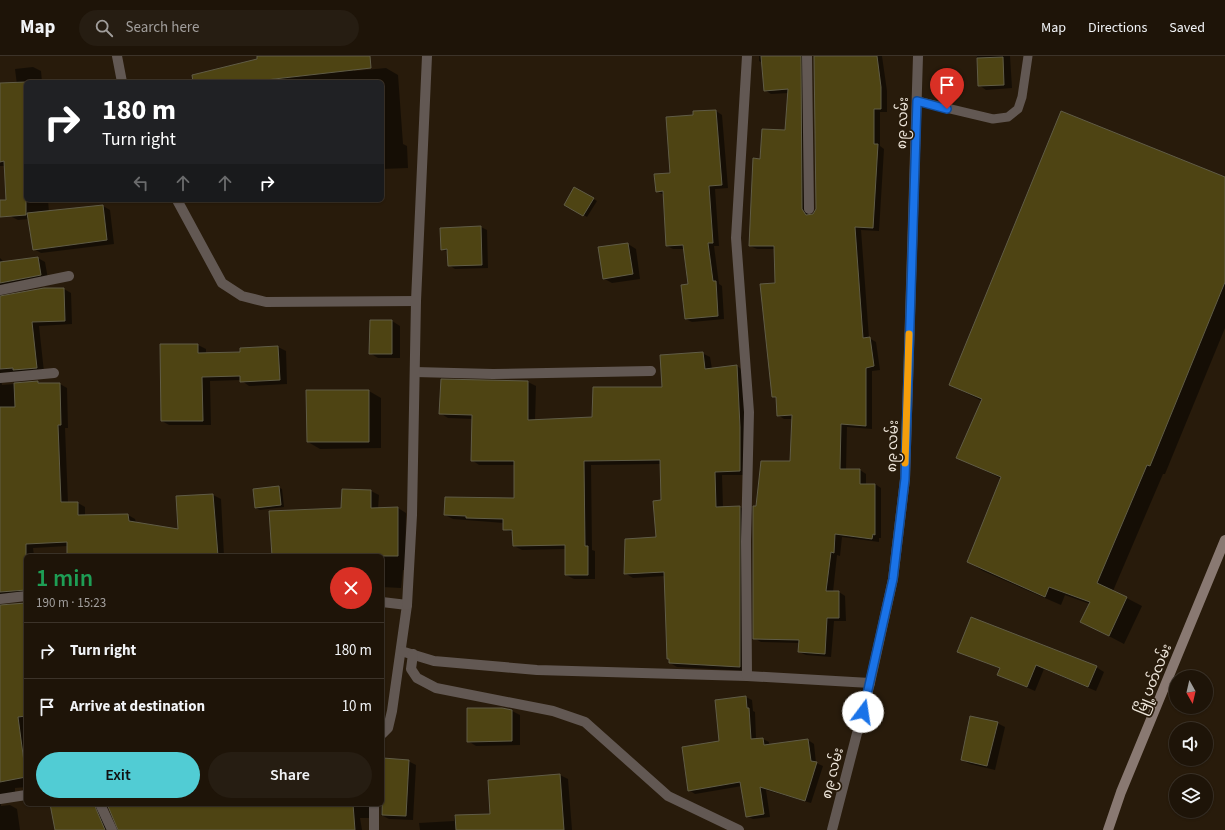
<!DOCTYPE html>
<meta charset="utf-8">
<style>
:root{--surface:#1e1408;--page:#261d12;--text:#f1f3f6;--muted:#a19e9c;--line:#3c3329;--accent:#51ccd4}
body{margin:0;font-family:"Source Sans 3","Noto Sans Myanmar",sans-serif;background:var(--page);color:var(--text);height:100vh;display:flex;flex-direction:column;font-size:15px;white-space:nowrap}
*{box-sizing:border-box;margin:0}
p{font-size:13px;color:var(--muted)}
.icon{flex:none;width:22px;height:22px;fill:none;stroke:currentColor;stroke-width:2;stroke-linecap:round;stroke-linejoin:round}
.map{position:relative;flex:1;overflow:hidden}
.side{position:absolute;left:24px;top:498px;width:360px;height:252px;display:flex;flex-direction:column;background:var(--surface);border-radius:6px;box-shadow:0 1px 3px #0004,0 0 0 1px var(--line)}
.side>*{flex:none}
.hud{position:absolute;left:24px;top:24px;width:360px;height:122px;border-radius:6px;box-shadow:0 1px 3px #0004,0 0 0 1px var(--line);background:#202124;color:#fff;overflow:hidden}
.needle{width:26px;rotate:172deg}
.fabs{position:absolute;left:1169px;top:614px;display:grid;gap:8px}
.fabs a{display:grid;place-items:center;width:44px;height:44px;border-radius:50%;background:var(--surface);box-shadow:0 1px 3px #0004,0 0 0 1px var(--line);font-size:20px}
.pin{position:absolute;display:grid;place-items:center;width:34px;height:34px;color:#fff;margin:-41px -17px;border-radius:50% 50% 50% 0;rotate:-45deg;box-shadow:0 0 4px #0007}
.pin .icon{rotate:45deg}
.me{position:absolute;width:44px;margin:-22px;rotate:14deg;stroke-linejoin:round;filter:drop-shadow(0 0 3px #0008)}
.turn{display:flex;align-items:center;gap:14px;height:84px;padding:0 12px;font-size:18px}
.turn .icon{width:52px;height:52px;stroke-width:2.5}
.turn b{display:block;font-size:28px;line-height:34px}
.lanes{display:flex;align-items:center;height:38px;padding:0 12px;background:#0003;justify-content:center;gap:20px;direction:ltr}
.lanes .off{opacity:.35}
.round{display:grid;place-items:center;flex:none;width:42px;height:42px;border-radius:21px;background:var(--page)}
.summary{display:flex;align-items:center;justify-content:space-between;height:68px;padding:0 12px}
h1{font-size:24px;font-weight:600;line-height:30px;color:#1e9e55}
.primary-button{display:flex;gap:8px;margin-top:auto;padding:8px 12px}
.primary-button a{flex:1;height:46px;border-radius:24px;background:var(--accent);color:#111;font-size:16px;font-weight:600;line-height:46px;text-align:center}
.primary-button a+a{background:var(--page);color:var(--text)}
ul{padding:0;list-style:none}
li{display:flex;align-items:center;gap:12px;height:56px;padding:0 12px;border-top:1px solid var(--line)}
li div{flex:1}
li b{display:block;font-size:15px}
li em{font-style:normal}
header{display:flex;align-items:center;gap:24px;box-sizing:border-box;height:56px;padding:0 20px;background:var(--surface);border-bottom:1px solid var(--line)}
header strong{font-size:19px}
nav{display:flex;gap:22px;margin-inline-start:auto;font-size:14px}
.search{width:280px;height:36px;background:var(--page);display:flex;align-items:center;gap:10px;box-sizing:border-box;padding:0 14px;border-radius:22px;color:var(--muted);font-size:15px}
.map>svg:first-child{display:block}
.shadow{fill:#0007;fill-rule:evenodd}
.building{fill:#4e4413;stroke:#605c46}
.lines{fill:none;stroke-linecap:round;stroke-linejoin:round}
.lane{stroke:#625853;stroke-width:9}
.street{stroke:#625853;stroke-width:10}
.secondary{stroke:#897972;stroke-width:10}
.route-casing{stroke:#114b97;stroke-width:10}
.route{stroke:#1a73e8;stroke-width:7}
.slow{stroke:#f59e0b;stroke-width:7}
.labels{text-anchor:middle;stroke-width:3.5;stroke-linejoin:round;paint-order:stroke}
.street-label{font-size:14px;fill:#eee6db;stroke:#281b0b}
</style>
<header>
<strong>Map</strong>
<div class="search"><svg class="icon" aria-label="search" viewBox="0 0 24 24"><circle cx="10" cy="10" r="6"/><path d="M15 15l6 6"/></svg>Search here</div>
<nav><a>Map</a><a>Directions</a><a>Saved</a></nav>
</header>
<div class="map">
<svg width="1225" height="774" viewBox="0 0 1225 774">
<rect width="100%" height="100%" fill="#281b0b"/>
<g class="shadow">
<path d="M258 0H352L354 15 386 12 398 19 403 88 407 90 408 112 382 113V26H208L258 4Z"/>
<path d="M759 0H809L810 160 813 159 816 153 815 0H882L887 35V56H880V90L884 93 879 175 861 174 869 282 876 286 880 314 872 315V373L847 371 846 414H860L866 418V429L875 428 881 432V482H879V486L842 481 840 500 837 499 833 536H839L845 540 846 565H834L831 601 806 599 799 596 800 587 761 586 754 582 757 451 791 406 793 363H784L778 359 777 343 773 340 776 228V193H757L750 190 761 104 786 75 789 37 771 38 765 34 763 7 759 5ZM793 31V33L770 35V33Z"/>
<path d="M977 0H1010L1012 32 986 34 979 29Z"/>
<path d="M33 11 41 15 42 26H26V49L19 45 15 13Z"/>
<path d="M716 55 722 59 728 132 715 133 719 190H714L719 228 722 230 724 263 692 266 686 263 689 229 685 193H673L667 190 664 139 657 135 671 117 694 60Z"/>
<path d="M26 62V144H48L49 156 103 150 110 154 114 188 41 197 34 193 29 163 18 164 10 160 5 110H0V65Z"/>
<path d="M1225 122V272L1165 418H1163L1113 535 1142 550 1124 588 1082 566 1090 548 1065 539 1061 549 983 515 968 506 1002 423 957 401 982 345 950 329Z"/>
<path d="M575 132 597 145 587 161 565 148Z"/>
<path d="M481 171 487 174 488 212 455 213 449 209 448 196 442 193Z"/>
<path d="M628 188 636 193 640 223 612 227 603 222Z"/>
<path d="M0 202 5 207 38 202 45 206 48 223 1 237 2 241 64 233 71 237 72 268 39 270 44 316 1 323 2 329 38 326 42 328H60L67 332 68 372H65L68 447H78L85 451V459H128L135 463 136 467 179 474 177 441 213 439 221 443 224 500H68V490L33 492 34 500H26V539L1 545 2 550 26 547V731L15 732V739L1 744V750L10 749 17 753 20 774H0Z"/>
<path d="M392 265 400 270V302H378L370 297Z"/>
<path d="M161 289H198L206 293V298L241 297V293L278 291 286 295 287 328 249 330 241 324 210 325 211 369H169L162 365Z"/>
<path d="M702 297 710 301 712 313 737 310 744 315 747 419H722L723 452 740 451 748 456 747 615 677 611 670 607V604L668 603 665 520 633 522 625 517 657 482 662 445 661 408 591 409 592 494 595 495V523H574L566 519V493L522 494 514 490V477L504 473V467L453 463 445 459 515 443V409H479L472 404 473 363 448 362 440 357 442 324 528 326 536 330 535 364 593 362 663 332Z"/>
<path d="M369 335 381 342V392L320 393 308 386Z"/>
<path d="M278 431 282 433 284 451 260 454 256 452Z"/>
<path d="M343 434 371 435 379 439 378 453 398 452 406 457 405 514H403L401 532 382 531V500H265L273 499 342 453Z"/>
<path d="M382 588 385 621 382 669Z"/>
<path d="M958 595 1096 611 1104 616 1096 635 1044 613 1035 635 998 619 1001 613Z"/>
<path d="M746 641 752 644 753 655 755 656 756 683H763L769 686V690L808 684 814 688 816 707 823 710 811 747 766 734 770 761 753 763 746 760 742 730 695 738 689 734 720 686Z"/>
<path d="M512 655 520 659V689L476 690 468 685Z"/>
<path d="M997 667 1005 671 995 714 970 708 962 704Z"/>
<path d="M382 703 408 705 416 709 413 764 389 763 381 759Z"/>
<path d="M560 719 568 723 572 774H420L419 767 454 765V760L491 759Z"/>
<path d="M51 748H103L110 774H56Z"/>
<path d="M108 748H377L375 762H360L362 774H119Z"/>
</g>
<g class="building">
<path d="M257 0H370L371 12 248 26H193L192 19 257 3Z"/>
<path d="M761 0H801L802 153 806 159 813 158 816 153 814 0H877L881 31V53H874V88H878L873 172 855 171 863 282 870 281 874 310 866 312V370L841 368 840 413H860V428H875V479L873 478 872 483 835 478 834 497 831 496 826 535H839V562H827L825 598 798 596 799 584 753 583V450H756L761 405H790L792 359 777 360 776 341H772L760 228 775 227 774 190H749L753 102 760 103 762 73 785 74 788 33 764 35Z"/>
<path d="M1003 1 1004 29 978 30 977 2Z"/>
<path d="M26 26V159L0 161V144H6L4 105 0 106V27Z"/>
<path d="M716 54 722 129 709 130 713 187H708L713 225H716L718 260 685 263 681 229 688 228 683 189 666 190 663 135 656 136 654 118 670 117 666 61 693 59V55Z"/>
<path d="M1061 55 1225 121V226L1150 410 1147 409 1097 527 1127 541 1109 580 1080 566 1090 546 1049 531 1045 541 967 506 1001 421 956 402 982 343 949 329Z"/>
<path d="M574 131 594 142 583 160 564 149Z"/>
<path d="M103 149 107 184 33 194 27 157Z"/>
<path d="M481 170 482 209 448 210 447 193 441 194 440 172Z"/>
<path d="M628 187 633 218 603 223 598 191Z"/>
<path d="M38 201 41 219 0 227V206Z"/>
<path d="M44 232H64L65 265 32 266 37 312 13 314V312L0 313V240Z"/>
<path d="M370 264H392V298H369Z"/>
<path d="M160 288H198V297L240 296V292L278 290 280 324 240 326V320L202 321 203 365H161Z"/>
<path d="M703 296 705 313 737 309 740 371V415L715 416 716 451 740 450V611L669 607V603H667L664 516 624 518 625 483 656 481 653 445 661 444 660 404 584 405 585 490H588V519H565V489L513 490 512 474H503V463L466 462V460L444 459 445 441 514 442V405H471L472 359 439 358 441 323 528 325V364L592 361 593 331H662L660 299Z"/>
<path d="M38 325V327H60L61 369H58L61 446H78V459L128 458 129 465 178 473 176 440 213 438 218 500H67V486L26 488V534L0 536V351H15L14 327Z"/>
<path d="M306 334H369V386H307Z"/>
<path d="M279 430 281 449 255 452 253 433Z"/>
<path d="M342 433 371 434V452L398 451V500H272L269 455 341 452Z"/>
<path d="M26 547V660L18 661 26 721 0 726V549Z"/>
<path d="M971 561 1097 610 1088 631 1036 609 1027 631 997 619 1000 612 957 596Z"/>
<path d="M746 640 747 652H749L751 683 763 682 764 689 808 683 811 705 817 706 805 745 760 731 764 758 746 761 740 726 688 735 682 691 719 685 715 644Z"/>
<path d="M467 652H502L512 654V685L467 686Z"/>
<path d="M970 660 998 666 987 710 961 704Z"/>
<path d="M383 702 409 704 406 760 382 759Z"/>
<path d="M560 718 564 774H456L455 759 490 758 488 724Z"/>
<path d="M50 748H94L105 774H55Z"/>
<path d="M107 748H353L355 774H118Z"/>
</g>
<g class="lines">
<path class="lane" d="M917 45 993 63 1008 61 1018 53 1022 41 1028 0"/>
<g class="street">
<path d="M117 0 122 26"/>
<path d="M807 0 809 153"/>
<path d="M177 144 222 227 242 240 266 246 416 245"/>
<path d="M0 234 69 220"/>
<path d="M415 316 493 318 651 315"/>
<path d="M0 322 54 317"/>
<path d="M0 543 26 540"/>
<path d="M382 546 407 549 392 655 388 672 382 678"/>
<path d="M407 549 412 459 416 245 427 0"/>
<path d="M401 595 434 605 537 614 747 620 870 627"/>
<path d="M413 598 411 613 417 622 436 632 553 655 585 666 668 740 739 774"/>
<path d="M747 620 746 485 749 356 736 182 747 0"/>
<path d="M0 743 26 739"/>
<path d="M100 748 112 774"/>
<path d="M374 774V748"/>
<path d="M832 774 870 627 893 523 905 423 918 0"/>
</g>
<path class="secondary" d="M1108 774 1121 736 1225 484"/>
</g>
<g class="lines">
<g class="route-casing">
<path id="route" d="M863 656 893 523 905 423 917 45 947 53"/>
</g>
<use href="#route" class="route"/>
<path class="slow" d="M905 407 909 278"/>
</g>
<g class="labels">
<g class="street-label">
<text transform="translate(902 67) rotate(-88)" y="5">၈၉ လမ်း</text>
<text transform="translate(892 390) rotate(-88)" y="5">၈၉ လမ်း</text>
<text transform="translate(1153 623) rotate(-68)" y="5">မြို့ပတ်လမ်း</text>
<text transform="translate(832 717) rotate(-76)" y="5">၈၉ လမ်း</text>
</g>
</g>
</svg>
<div class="fabs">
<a><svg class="needle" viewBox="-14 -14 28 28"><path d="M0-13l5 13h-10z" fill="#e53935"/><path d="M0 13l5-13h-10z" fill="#a19e9c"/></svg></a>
<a><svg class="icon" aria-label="sound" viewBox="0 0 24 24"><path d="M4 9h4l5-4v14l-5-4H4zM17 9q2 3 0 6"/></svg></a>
<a><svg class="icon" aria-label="layers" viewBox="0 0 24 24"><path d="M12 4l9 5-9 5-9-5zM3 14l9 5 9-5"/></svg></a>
</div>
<div class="pin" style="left:947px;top:53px;background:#d93025"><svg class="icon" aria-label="arrive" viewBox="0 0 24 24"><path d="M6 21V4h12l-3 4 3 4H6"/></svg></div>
<svg class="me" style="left:863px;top:656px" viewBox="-20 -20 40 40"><circle r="19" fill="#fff"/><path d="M0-13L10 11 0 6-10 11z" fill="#1a73e8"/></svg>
<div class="hud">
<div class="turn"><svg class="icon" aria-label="right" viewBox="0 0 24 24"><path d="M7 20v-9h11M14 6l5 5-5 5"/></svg><div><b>180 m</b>Turn right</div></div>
<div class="lanes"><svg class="icon off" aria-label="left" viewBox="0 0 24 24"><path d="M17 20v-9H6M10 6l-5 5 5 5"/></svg><svg class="icon off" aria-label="ahead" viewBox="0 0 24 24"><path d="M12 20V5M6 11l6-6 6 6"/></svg><svg class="icon off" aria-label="ahead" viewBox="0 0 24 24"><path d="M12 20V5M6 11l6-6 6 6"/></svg><svg class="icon" aria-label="right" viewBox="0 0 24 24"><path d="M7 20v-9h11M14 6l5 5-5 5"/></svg></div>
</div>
<section class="side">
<div class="summary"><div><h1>1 min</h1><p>190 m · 15:23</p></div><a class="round" style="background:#d93025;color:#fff"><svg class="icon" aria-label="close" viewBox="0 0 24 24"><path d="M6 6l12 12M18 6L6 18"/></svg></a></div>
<ul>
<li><svg class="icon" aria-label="right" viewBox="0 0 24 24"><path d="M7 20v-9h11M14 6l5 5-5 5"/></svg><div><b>Turn right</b></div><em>180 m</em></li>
<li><svg class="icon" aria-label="arrive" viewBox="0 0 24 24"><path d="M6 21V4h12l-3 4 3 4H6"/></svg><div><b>Arrive at destination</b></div><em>10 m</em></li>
</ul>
<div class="primary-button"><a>Exit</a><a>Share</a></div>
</section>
</div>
